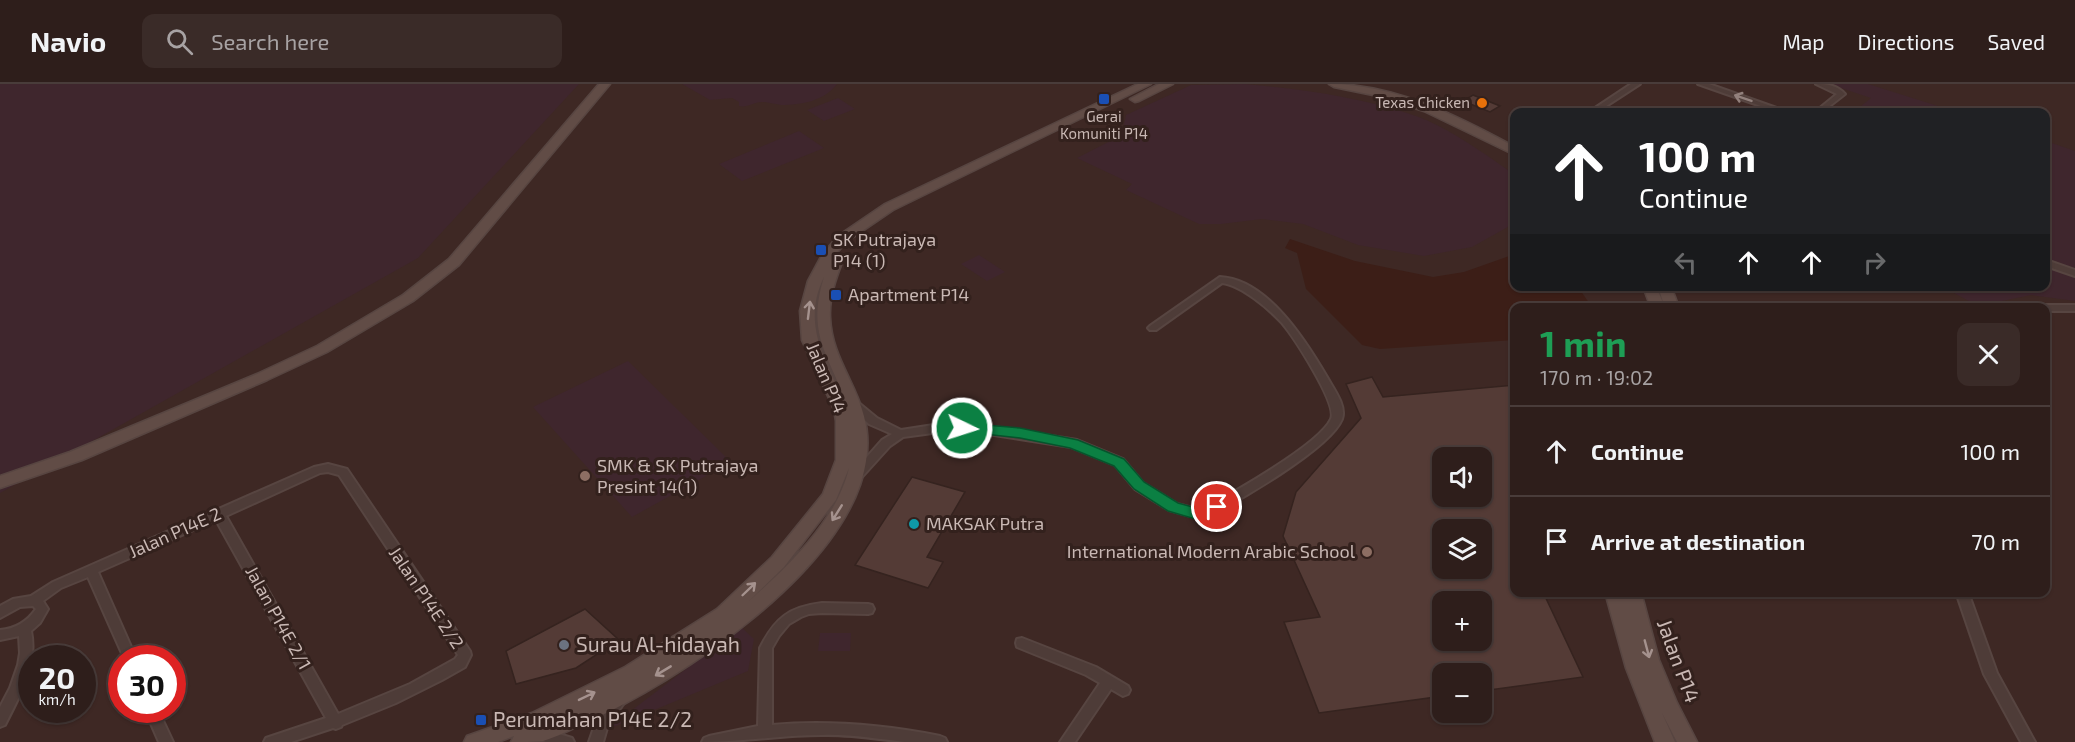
<!DOCTYPE html>
<meta charset="utf-8">
<style>
:root{--surface:#2e1e1b;--page:#3a2b28;--text:#f1f3f6;--muted:#a7a2a3;--line:#493c3a}
body{margin:0;font-family:"Exo 2",sans-serif;background:var(--page);color:var(--text);height:100vh;display:flex;flex-direction:column;font-size:22px;white-space:nowrap}
*{box-sizing:border-box;margin:0}
p{font-size:20px;color:var(--muted)}
.icon{flex:none;width:33px;height:33px;fill:none;stroke:currentColor;stroke-width:2;stroke-linecap:round;stroke-linejoin:round}
.map{position:relative;flex:1;overflow:hidden}
.sheet{position:absolute;left:1510px;top:219px;width:540px;height:294px;display:flex;flex-direction:column;background:var(--surface);border-radius:12px;box-shadow:0 2px 4px #0004,0 0 0 2px var(--line)}
.sheet>*{flex:none}
.hud{position:absolute;left:1510px;top:24px;width:540px;height:183px;border-radius:12px;box-shadow:0 2px 4px #0004,0 0 0 2px var(--line);background:#202124;color:#fff;overflow:hidden}
.controls{position:absolute;left:1432px;top:363px;display:grid;gap:12px}
.controls a{display:grid;place-items:center;width:60px;height:60px;border-radius:12px;background:var(--surface);box-shadow:0 2px 4px #0004,0 0 0 2px var(--line);font-size:30px}
.speed{position:absolute;left:18px;top:561px;display:flex;gap:12px;font-size:30px;font-weight:700;text-align:center}
.speed>*{display:grid;place-content:center;width:78px;height:78px;border-radius:50%;background:var(--surface);box-shadow:0 2px 4px #0004,0 0 0 2px var(--line);line-height:1}
.speed small{font-size:15px;font-weight:400}
.speed .limit{border:9px solid #d22;background:#fff;color:#111}
.pin{position:absolute;display:grid;place-items:center;width:51px;height:51px;color:#fff;margin:-26px;border:3px solid #fff;border-radius:50%;box-shadow:0 2px 6px #0007}
.me{position:absolute;width:66px;margin:-33px;rotate:94deg;stroke-linejoin:round;filter:drop-shadow(0 0 4px #0008)}
.turn{display:flex;align-items:center;gap:21px;height:126px;padding:0 30px;font-size:27px}
.turn .icon{width:78px;height:78px;stroke-width:2.5}
.turn b{display:block;font-size:42px;line-height:51px}
.lanes{display:flex;align-items:center;height:57px;padding:0 30px;background:#0003;justify-content:center;gap:30px;direction:ltr}
.lanes .off{opacity:.35}
.round{display:grid;place-items:center;flex:none;width:63px;height:63px;border-radius:12px;background:var(--page)}
.summary{display:flex;align-items:center;justify-content:space-between;height:102px;padding:0 30px}
h1{font-size:36px;font-weight:700;line-height:45px;color:#1e9e55}
ul{padding:0;list-style:none}
li{display:flex;align-items:center;gap:18px;height:90px;padding:0 30px;border-top:2px solid var(--line)}
li div{flex:1}
li b{display:block;font-size:22px}
li em{font-style:normal}
header{display:flex;align-items:center;gap:36px;box-sizing:border-box;height:84px;padding:0 30px;background:var(--surface);border-bottom:2px solid var(--line)}
header strong{font-size:28px}
nav{display:flex;gap:33px;margin-inline-start:auto;font-size:21px}
.search{width:420px;height:54px;background:var(--page);display:flex;align-items:center;gap:15px;box-sizing:border-box;padding:0 21px;border-radius:12px;color:var(--muted);font-size:22px}
.map>svg:first-child{display:block}
.green{fill:#3f262d}
.water{fill:#3c1e17}
.building{fill:#543b36;stroke:#35231f;stroke-width:1.5;fill-rule:evenodd}
.lines{fill:none;stroke-linecap:round;stroke-linejoin:round}
.street-casing{stroke:#574541;stroke-width:4}
.secondary-casing{stroke:#574541;stroke-width:3}
.street{fill:#4e3c38;fill-rule:evenodd}
.secondary{fill:#614c46;fill-rule:evenodd}
.oneway{stroke:#92807c}
.oneway2{stroke:#a5928e}
.route{fill:#0b8043;stroke:#07532c;stroke-width:1.5}
.transit-dot{fill:#1a4fb4;stroke:#33211d;stroke-width:2}
.food-dot{fill:#e8710a;stroke:#33211d;stroke-width:2}
.education-dot{fill:#8d6e63;stroke:#33211d;stroke-width:2}
.culture-dot{fill:#0f9aa8;stroke:#33211d;stroke-width:2}
.worship-dot{fill:#6b7280;stroke:#33211d;stroke-width:2}
.labels{text-anchor:middle;stroke-width:6;stroke-linejoin:round;paint-order:stroke}
.far-poi-label{font-size:15px;fill:#c9b8b4;stroke:#33211d;text-anchor:end}
.poi-label{font-size:18px;fill:#c9b8b4;stroke:#33211d;text-anchor:start}
.street-label{font-size:18px;fill:#c9b8b4;stroke:#33211d}
.near-poi-label{font-size:21px;fill:#c9b8b4;stroke:#33211d;text-anchor:start}
.near-street-label{font-size:21px;fill:#c9b8b4;stroke:#33211d}
</style>
<header>
<strong>Navio</strong>
<div class="search"><svg class="icon" aria-label="search" viewBox="0 0 24 24"><circle cx="10" cy="10" r="6"/><path d="M15 15l6 6"/></svg>Search here</div>
<nav><a>Map</a><a>Directions</a><a>Saved</a></nav>
</header>
<div class="map">
<svg width="2075" height="658" viewBox="0 0 2075 658">
<rect width="100%" height="100%" fill="#3e2824"/>
<g class="green">
<path d="M0 0H579L418 174 0 409Z"/>
<path d="M682 0H837C824 17 802 21 781 21 774 20 768 18 762 18 753 18 748 24 739 22V18L732 14 710 16Z"/>
<path d="M1244 0C1302 5 1361 13 1416 32 1448 43 1488 72 1515 91V139L1472 163 1424 172 1358 161 1303 140 1262 135 1221 140H1199L1126 106 1132 100 1077 74 1122 51 1126 31 1191 1Z"/>
<path d="M1829 0H1868L1957 28H1854L1871 14Z"/>
<path d="M838 14 855 25 824 37 807 26Z"/>
<path d="M799 47 824 64 742 97 719 80Z"/>
<path d="M2046 57 2075 67V217L2031 211 1978 222 1943 203 2046 202Z"/>
<path d="M979 171 1005 188 987 197 961 180Z"/>
<path d="M628 277 731 378 632 433 533 323Z"/>
<path d="M741 543 754 555 748 587 606 646Z"/>
<path d="M820 549H851L850 567H818Z"/>
</g>
<path class="water" d="M1290 155 1355 177 1433 193 1464 188 1515 170V202L1578 203 1592 223 1515 224V256L1380 265 1362 261 1306 205 1297 169 1285 164Z"/>
<g class="building">
<path d="M1473 11 1500 22 1490 28 1463 17Z"/>
<path d="M1372 293 1383 313 1515 301V508H1543L1583 593 1482 607V590H1443V612L1319 629 1284 538 1320 533 1283 452 1296 408 1361 334 1346 300ZM1443 374H1482V412H1443ZM1443 446H1482V484H1443ZM1443 518H1482V556H1443Z"/>
<path d="M912 393 965 408 927 473 943 478 928 504 855 481Z"/>
<path d="M585 525 619 556 576 584 516 600 506 567Z"/>
</g>
<g class="lines">
<g class="street-casing">
<g id="street">
<path d="M1631 0H1640L1597 28H1589Z"/>
<path d="M1698 0H1709L1788 28H1778Z"/>
<path d="M1816 0C1827 0 1837 1 1845 10L1822 28H1815L1837 10Z"/>
<path d="M2046 176 2075 186V192L2046 182Z"/>
<path d="M1220 193C1267 195 1306 257 1327 293 1333 304 1347 322 1342 335 1330 365 1236 418 1206 434L1202 435 1169 426 1135 405 1115 381 1071 363 975 348H940L903 353 890 362 861 394H853L851 391 882 356 892 350 869 340 852 324 851 322 856 318 860 320 877 334 901 346 940 340H975L1077 356 1123 375 1143 399 1177 420 1201 426C1229 411 1319 361 1331 335 1338 320 1293 252 1282 239 1269 225 1241 201 1222 199L1156 246H1150L1148 244 1150 242Z"/>
<path d="M2034 221H2075V227H2046V224H2030Z"/>
<path d="M328 380 347 385 470 567 471 571 465 583 442 596 396 619 342 641 341 643 336 645 333 644 291 658H264L266 654 326 634 216 436 98 488 136 574H124L88 493 61 504 43 517 48 525 40 539 31 547C38 581 20 611 5 641L0 643V623L10 604 18 581 20 569 19 552 0 556V546C15 545 27 538 36 525L33 522 20 523 0 534V522L13 515 31 512 53 498 314 383ZM328 388 339 391 458 571 455 575 410 600 338 630 226 432 320 389Z"/>
<path d="M1956 508H1968L1997 589 2035 658H2021L1984 590Z"/>
<path d="M822 519 868 520 872 521 874 525 872 529 868 530 822 529 809 530 801 533 789 540 779 552 772 564V641C829 636 884 641 940 652L945 654 947 658C933 658 919 658 905 658 877 655 850 650 822 651 781 651 743 658 702 658L704 654 709 652 758 642 760 564C775 534 789 523 822 519Z"/>
<path d="M1022 554 1096 583 1128 602 1130 606 1128 610 1123 612 1111 605 1075 658H1060L1100 599 1086 591 1017 563 1016 559 1017 555Z"/>
<path d="M619 610 624 612 626 616 607 644 603 658H589L596 638 614 612Z"/>
<path d="M145 626H158L173 658H159Z"/>
<path d="M539 644 572 654 574 658H546L534 654 532 650 534 646Z"/>
</g>
</g>
<g class="secondary-casing">
<g id="secondary">
<path d="M599 0H610L459 181 413 217 327 268 267 296 82 376 0 404V392L70 368 257 290 317 262 403 211 449 175Z"/>
<path d="M1138 0H1151L893 126 846 158 834 172 842 173 843 176C836 194 829 213 830 233 832 287 876 314 866 377 850 485 678 598 585 639 571 645 557 653 543 657 534 658 521 658 511 658L514 652 498 658H464L467 652 532 629 625 583 717 525 772 473 823 410 836 376V337L834 325 802 256 800 227 808 197 822 171 838 152 885 120ZM824 193C805 253 831 272 848 325 828 281 800 242 824 193ZM849 384C836 438 788 482 748 518L784 483 836 416Z"/>
<path d="M1159 0H1173L1139 17 1135 18 1130 15Z"/>
<path d="M1329 0C1395 0 1458 32 1515 63V71L1424 27 1378 12 1334 3Z"/>
<path d="M1643 202H1656L1665 224H1651Z"/>
<path d="M1658 202H1671L1679 224H1665Z"/>
<path d="M1605 508H1623L1636 557 1623 508H1641L1659 576 1677 619 1697 658H1677L1662 629 1675 658H1655L1626 584Z"/>
</g>
</g>
<use href="#street" class="street"/>
<use href="#secondary" class="secondary"/>
</g>
<defs><path id="oneway-shaft" d="M-6 0H5M1.5-3L5.5 0L1.5 3" fill="none" stroke-width="1.6" stroke-linecap="round" stroke-linejoin="round" transform="scale(1.5)"/></defs>
<use class="oneway" href="#oneway-shaft" transform="translate(1743 14) rotate(-161)"/>
<g class="oneway2">
<use href="#oneway-shaft" transform="translate(809 226) rotate(-83)"/>
<use href="#oneway-shaft" transform="translate(837 429) rotate(122)"/>
<use href="#oneway-shaft" transform="translate(749 505) rotate(-44)"/>
<use href="#oneway-shaft" transform="translate(1647 565) rotate(75)"/>
<use href="#oneway-shaft" transform="translate(663 587) rotate(149)"/>
<use href="#oneway-shaft" transform="translate(587 612) rotate(-26)"/>
</g>
<path class="route" d="M962 339 1020 344 1078 356 1124 375 1144 398 1178 419 1200 425 1217 418 1222 419 1224 423 1222 427 1202 437 1168 427 1134 405 1114 382 1070 364 1020 354 957 347 955 344 957 341Z"/>
<g class="transit-dot">
<rect x="1098" y="9" width="12" height="12" rx="3"/>
<rect x="815" y="160" width="12" height="12" rx="3"/>
<rect x="830" y="205" width="12" height="12" rx="3"/>
<rect x="475" y="630" width="12" height="12" rx="3"/>
</g>
<circle class="food-dot" cx="1482" cy="19" r="6"/>
<g class="education-dot">
<circle cx="585" cy="392" r="6"/>
<circle cx="1367" cy="468" r="6"/>
</g>
<circle class="culture-dot" cx="914" cy="440" r="6"/>
<circle class="worship-dot" cx="564" cy="561" r="6"/>
<g class="labels">
<g class="far-poi-label">
<text x="1470" y="24">Texas Chicken</text>
<text x="1104" y="38" text-anchor="middle">Gerai<tspan x="1104" dy="17">Komuniti P14</tspan></text>
</g>
<g class="poi-label">
<text x="833" y="162">SK Putrajaya<tspan x="833" dy="21">P14 (1)</tspan></text>
<text x="848" y="217">Apartment P14</text>
<text x="597" y="388">SMK &amp; SK Putrajaya<tspan x="597" dy="21">Presint 14(1)</tspan></text>
<text x="926" y="446">MAKSAK Putra</text>
<text x="1355" y="474" text-anchor="end">International Modern Arabic School</text>
</g>
<g class="street-label">
<text transform="translate(826 294) rotate(67)" y="6">Jalan P14</text>
<text transform="translate(175 449) rotate(-24)" y="6">Jalan P14E 2</text>
<text transform="translate(426 514) rotate(56)" y="6">Jalan P14E 2/2</text>
<text transform="translate(278 534) rotate(61)" y="6">Jalan P14E 2/1</text>
</g>
<g class="near-poi-label">
<text x="576" y="568">Surau Al-hidayah</text>
<text x="493" y="643">Perumahan P14E 2/2</text>
</g>
<g class="near-street-label">
<text transform="translate(1678 577) rotate(70)" y="7">Jalan P14</text>
</g>
</g>
</svg>
<div class="controls">
<a><svg class="icon" aria-label="sound" viewBox="0 0 24 24"><path d="M4 9h4l5-4v14l-5-4H4zM17 9q2 3 0 6"/></svg></a>
<a><svg class="icon" aria-label="layers" viewBox="0 0 24 24"><path d="M12 4l9 5-9 5-9-5zM3 14l9 5 9-5"/></svg></a>
<a>+</a>
<a>−</a>
</div>
<div class="speed"><div>20<small>km/h</small></div><div class="limit">30</div></div>
<div class="pin" style="left:1217px;top:423px;background:#d93025"><svg class="icon" aria-label="arrive" viewBox="0 0 24 24"><path d="M6 21V4h12l-3 4 3 4H6"/></svg></div>
<svg class="me" style="left:962px;top:344px" viewBox="-20 -20 40 40"><circle r="17" fill="#0b8043" stroke="#fff" stroke-width="3"/><path d="M0-11L8 9 0 5-8 9z" fill="#fff"/></svg>
<div class="hud">
<div class="turn"><svg class="icon" aria-label="ahead" viewBox="0 0 24 24"><path d="M12 20V5M6 11l6-6 6 6"/></svg><div><b>100 m</b>Continue</div></div>
<div class="lanes"><svg class="icon off" aria-label="left" viewBox="0 0 24 24"><path d="M17 20v-9H6M10 6l-5 5 5 5"/></svg><svg class="icon" aria-label="ahead" viewBox="0 0 24 24"><path d="M12 20V5M6 11l6-6 6 6"/></svg><svg class="icon" aria-label="ahead" viewBox="0 0 24 24"><path d="M12 20V5M6 11l6-6 6 6"/></svg><svg class="icon off" aria-label="right" viewBox="0 0 24 24"><path d="M7 20v-9h11M14 6l5 5-5 5"/></svg></div>
</div>
<section class="sheet">
<div class="summary"><div><h1>1 min</h1><p>170 m · 19:02</p></div><a class="round"><svg class="icon" aria-label="close" viewBox="0 0 24 24"><path d="M6 6l12 12M18 6L6 18"/></svg></a></div>
<ul>
<li><svg class="icon" aria-label="ahead" viewBox="0 0 24 24"><path d="M12 20V5M6 11l6-6 6 6"/></svg><div><b>Continue</b></div><em>100 m</em></li>
<li><svg class="icon" aria-label="arrive" viewBox="0 0 24 24"><path d="M6 21V4h12l-3 4 3 4H6"/></svg><div><b>Arrive at destination</b></div><em>70 m</em></li>
</ul>
</section>
</div>
